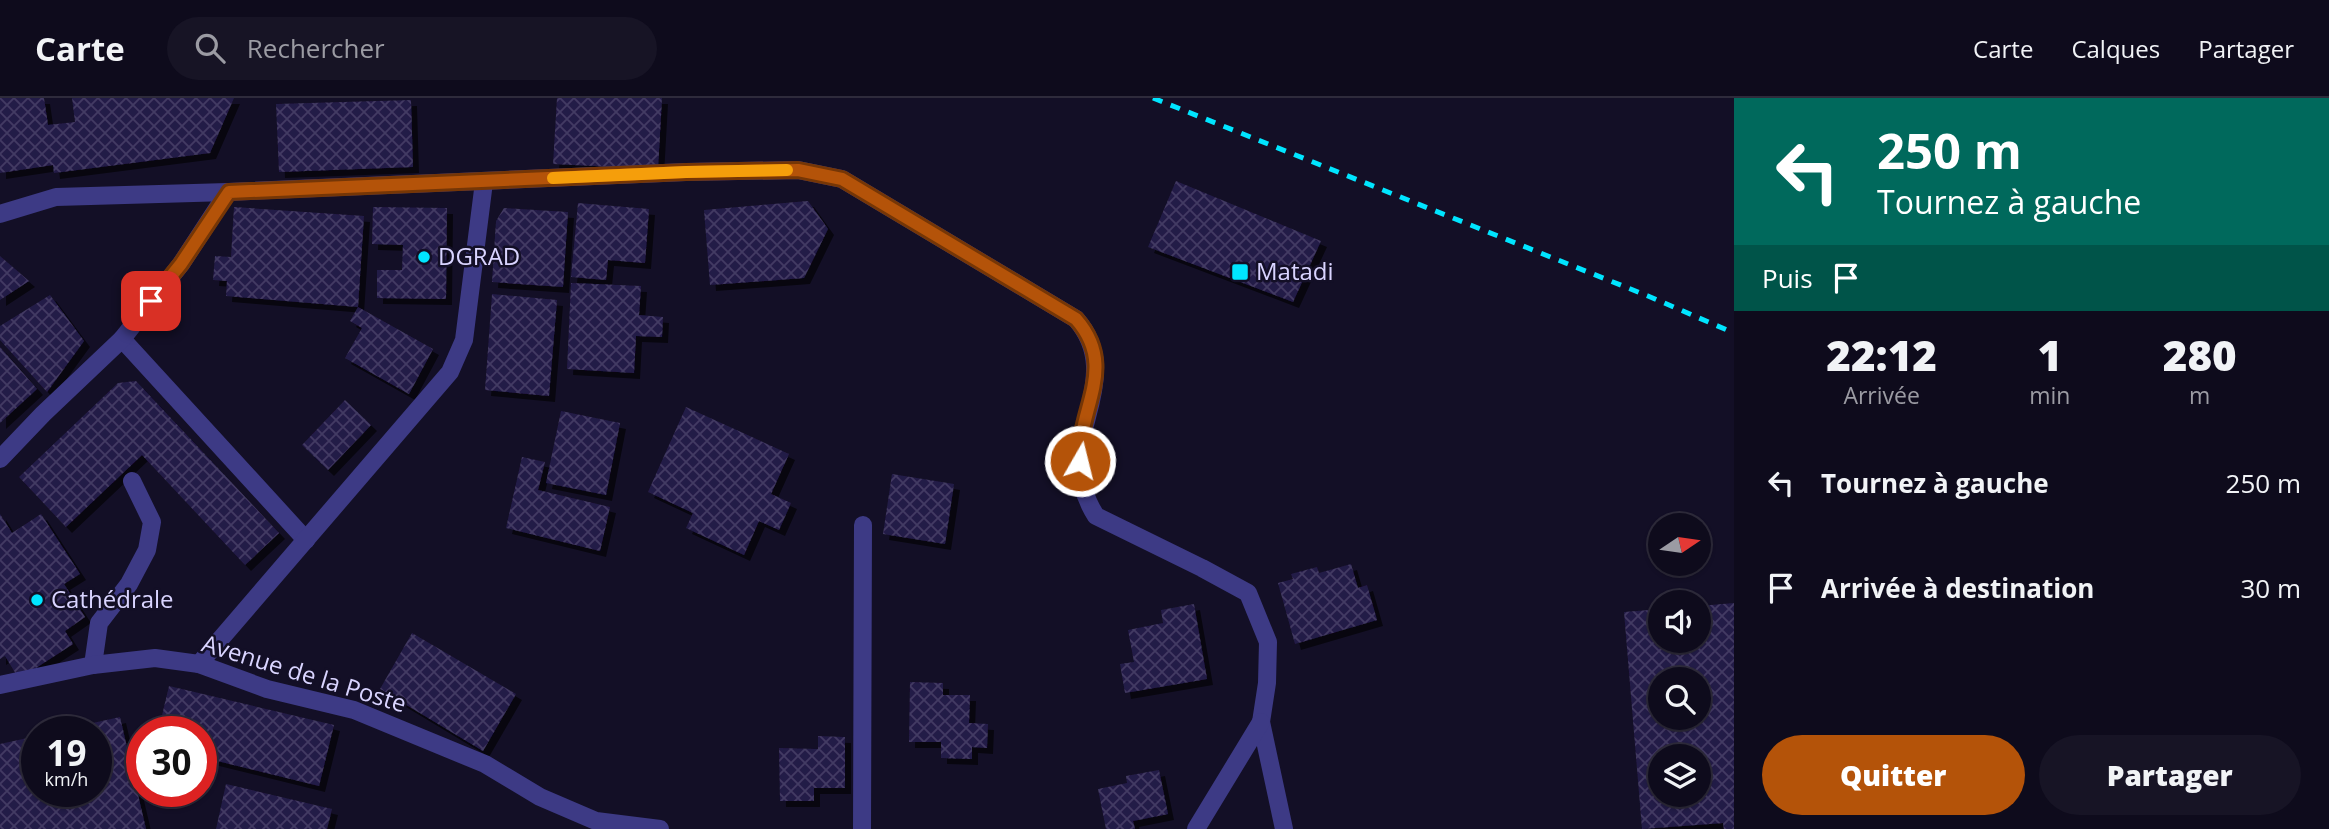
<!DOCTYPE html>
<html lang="fr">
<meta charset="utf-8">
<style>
:root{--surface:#0e0b1c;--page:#171425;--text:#f1f3f6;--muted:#9b9ba3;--line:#2e2b3b;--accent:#b45309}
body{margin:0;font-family:"Open Sans",sans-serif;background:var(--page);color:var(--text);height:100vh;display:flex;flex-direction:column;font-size:26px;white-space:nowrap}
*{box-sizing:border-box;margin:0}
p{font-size:23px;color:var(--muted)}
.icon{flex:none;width:38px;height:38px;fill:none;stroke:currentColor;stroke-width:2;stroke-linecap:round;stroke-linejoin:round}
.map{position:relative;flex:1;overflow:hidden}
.panel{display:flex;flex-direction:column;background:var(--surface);width:595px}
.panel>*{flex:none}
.guide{background:#00695c;color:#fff;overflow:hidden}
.needle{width:46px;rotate:77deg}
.fabs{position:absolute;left:1648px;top:415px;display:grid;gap:14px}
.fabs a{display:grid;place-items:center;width:63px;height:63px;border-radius:50%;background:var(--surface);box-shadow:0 2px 5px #0004,0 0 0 2px var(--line);font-size:35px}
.speed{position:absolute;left:21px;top:618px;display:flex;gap:14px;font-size:35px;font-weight:700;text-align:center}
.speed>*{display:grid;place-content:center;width:91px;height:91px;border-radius:50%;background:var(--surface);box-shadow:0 2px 5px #0004,0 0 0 2px var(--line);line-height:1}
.speed small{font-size:18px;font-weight:400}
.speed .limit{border:10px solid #d22;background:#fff;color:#111}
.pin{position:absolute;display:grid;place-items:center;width:60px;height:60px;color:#fff;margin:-30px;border-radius:14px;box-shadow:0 4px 10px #0006}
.me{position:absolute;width:77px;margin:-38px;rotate:8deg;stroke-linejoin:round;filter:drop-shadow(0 0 5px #0008)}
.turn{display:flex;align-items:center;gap:24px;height:147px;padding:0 28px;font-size:32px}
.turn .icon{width:91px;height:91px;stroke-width:2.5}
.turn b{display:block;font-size:49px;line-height:60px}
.then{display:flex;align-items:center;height:66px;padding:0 28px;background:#0003;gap:14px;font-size:26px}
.eta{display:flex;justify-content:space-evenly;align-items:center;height:119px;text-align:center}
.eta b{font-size:42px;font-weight:800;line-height:49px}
.cta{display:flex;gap:14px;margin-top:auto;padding:14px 28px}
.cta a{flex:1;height:80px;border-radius:42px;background:var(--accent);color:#fff;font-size:28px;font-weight:800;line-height:80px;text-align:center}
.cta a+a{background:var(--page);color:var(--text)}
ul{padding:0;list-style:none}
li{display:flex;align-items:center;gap:21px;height:105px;padding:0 28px}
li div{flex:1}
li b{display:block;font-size:26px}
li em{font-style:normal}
header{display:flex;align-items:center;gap:42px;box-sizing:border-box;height:98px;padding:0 35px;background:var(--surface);border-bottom:2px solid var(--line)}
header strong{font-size:33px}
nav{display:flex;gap:38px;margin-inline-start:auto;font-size:24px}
.search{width:490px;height:63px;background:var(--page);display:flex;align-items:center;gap:18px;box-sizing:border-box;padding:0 24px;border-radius:38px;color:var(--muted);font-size:26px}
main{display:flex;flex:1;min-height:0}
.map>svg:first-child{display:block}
.building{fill:url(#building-cross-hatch);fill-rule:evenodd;filter:url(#shadow)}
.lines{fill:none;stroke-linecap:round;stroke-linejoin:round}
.minor{stroke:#3d3a85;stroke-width:18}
.rail{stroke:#00e5ff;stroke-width:5;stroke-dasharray:10 9;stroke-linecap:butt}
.route-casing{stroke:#753606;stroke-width:18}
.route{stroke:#b45309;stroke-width:12}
.slow{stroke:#f59e0b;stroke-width:12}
.poi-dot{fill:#00e5ff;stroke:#130f26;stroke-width:2.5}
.labels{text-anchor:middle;stroke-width:5;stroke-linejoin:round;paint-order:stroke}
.poi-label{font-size:24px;fill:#d9d4ff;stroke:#130f26;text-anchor:start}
.street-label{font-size:24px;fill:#d9d4ff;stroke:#130f26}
</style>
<header>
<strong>Carte</strong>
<div class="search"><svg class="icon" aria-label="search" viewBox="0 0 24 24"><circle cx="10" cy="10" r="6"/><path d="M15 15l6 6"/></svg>Rechercher</div>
<nav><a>Carte</a><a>Calques</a><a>Partager</a></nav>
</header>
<main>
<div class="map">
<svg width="1734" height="731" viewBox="0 0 1734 731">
<defs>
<pattern id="building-cross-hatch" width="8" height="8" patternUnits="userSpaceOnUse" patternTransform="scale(1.75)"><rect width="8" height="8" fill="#241b47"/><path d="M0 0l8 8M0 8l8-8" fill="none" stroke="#433b63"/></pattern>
<filter id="shadow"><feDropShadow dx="6" dy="6" stdDeviation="0" flood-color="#0009"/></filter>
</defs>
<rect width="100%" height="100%" fill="#130f26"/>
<g class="building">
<path d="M0 0H44L48 27 75 24 72 0H234L210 55 54 75 53 67 0 75Z"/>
<path d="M557 0H662L658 71 553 66Z"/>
<path d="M411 2 413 69 279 74 276 6Z"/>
<path d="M1176 83 1321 143 1293 204 1148 149Z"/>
<path d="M808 103 828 131 804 180 710 187 704 112Z"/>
<path d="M578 105 649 111 645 165 608 162 606 182 571 179Z"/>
<path d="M234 109 364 118 358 209 433 251 409 296 345 260 362 230 350 223 358 209 226 198 227 183 213 182 215 158 231 159Z"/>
<path d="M373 109 447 110 446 201 377 200V172H402L403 147 372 146Z"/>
<path d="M504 110 568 114 563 189 492 184 496 123Z"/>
<path d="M0 158 29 183 0 202Z"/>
<path d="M571 185 641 188 639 217 663 219 662 239 636 238 634 275 567 271Z"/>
<path d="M492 196 557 202 549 298 485 292Z"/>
<path d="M50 197 84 243 47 294 0 242V228Z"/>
<path d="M0 249 37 291 0 325Z"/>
<path d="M136 283 279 435 245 467 142 357 66 429 19 379 118 285Z"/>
<path d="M345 302 371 327 328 372 302 347Z"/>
<path d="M686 309 789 356 771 396 791 405 779 432 759 423 744 457 686 430 693 415 648 394Z"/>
<path d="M561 313 620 325 606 397 546 385Z"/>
<path d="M522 359 545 364 538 392 610 409 600 453 506 430Z"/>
<path d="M892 376 954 386 945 446 883 436Z"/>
<path d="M0 416 12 435 41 416 80 476 64 486 85 519 65 533 73 546 19 581 5 558 0 561Z"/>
<path d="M1351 466 1358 490 1367 487 1377 522 1295 546 1278 485 1293 481 1291 476 1317 469 1319 475Z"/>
<path d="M1734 505V731H1724L1723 725 1642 731 1624 514 1661 511V542H1699V508ZM1661 581H1699V620H1661ZM1661 658H1699V696H1661Z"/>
<path d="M1194 506 1207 581 1125 595 1120 566 1134 564 1128 532 1163 525 1161 512Z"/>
<path d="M412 535 516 596 483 653 380 591Z"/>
<path d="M910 584 943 585V597H970L969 625 988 626 987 650 972 649V661L941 660V644H909Z"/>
<path d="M169 588 334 627 319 688 201 659V634H158Z"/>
<path d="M120 619 146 731H0V646L37 638V693H96V634L61 632Z"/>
<path d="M818 638 845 639V690H814V703H780L779 650 818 651Z"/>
<path d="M1159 672 1168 716 1133 723 1135 731H1106L1098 691 1127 685 1126 678Z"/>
<path d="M226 686 332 711 327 731H216Z"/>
</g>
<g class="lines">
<g class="minor">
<path d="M0 116 56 99 228 94"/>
<path d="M122 241 306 442"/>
<path d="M0 361 43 316 122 241 181 166 228 94 686 74 798 72 842 81 1076 221C1102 251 1097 283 1087 319 1085 329 1080 340 1079 351 1078 375 1083 398 1096 418L1202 470 1248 495 1268 544 1267 585 1261 624 1284 731"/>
<path d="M199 566 450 274 464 242 484 84"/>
<path d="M93 567 99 525 129 486 147 452 152 424 132 383"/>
<path d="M0 587 93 567 155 560 199 566 267 591 354 612 485 666 540 699 596 723 660 731"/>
<path d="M862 731 863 427"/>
<path d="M1196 731 1261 624"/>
</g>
<path class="rail" d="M1153 0 1648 198 1734 235"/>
</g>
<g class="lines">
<g class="route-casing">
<path id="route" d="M151 203 181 166 229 94 686 74 798 72 842 81 1076 221C1119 270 1077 311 1080 363"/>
</g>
<use href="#route" class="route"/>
<path class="slow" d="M553 80 686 74 787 72"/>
</g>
<g class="poi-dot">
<circle cx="424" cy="159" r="7"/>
<rect x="1231" y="165" width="18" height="18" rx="3.5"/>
<circle cx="37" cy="502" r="7"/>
</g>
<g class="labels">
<g class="poi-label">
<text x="438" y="167">DGRAD</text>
<text x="1256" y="182">Matadi</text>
<text x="51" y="510">Cathédrale</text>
</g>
<g class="street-label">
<text transform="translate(304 576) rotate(17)" y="8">Avenue de la Poste</text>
</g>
</g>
</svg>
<div class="fabs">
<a><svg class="needle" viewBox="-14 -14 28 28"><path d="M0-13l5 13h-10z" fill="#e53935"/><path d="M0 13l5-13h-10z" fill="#9b9ba3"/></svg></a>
<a><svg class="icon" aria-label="sound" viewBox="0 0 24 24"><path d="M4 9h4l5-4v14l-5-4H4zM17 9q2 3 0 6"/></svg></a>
<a><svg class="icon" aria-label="search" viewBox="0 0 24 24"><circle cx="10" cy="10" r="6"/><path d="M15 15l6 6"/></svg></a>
<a><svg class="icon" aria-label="layers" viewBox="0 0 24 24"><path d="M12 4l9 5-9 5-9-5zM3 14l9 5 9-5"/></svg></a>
</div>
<div class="speed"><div>19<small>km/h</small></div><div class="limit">30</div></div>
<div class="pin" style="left:151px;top:203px;background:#d93025"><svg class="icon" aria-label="arrive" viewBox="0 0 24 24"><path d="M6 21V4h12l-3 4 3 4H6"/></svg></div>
<svg class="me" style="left:1080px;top:363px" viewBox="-20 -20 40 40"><circle r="17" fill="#b45309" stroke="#fff" stroke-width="3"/><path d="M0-11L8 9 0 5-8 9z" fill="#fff"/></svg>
</div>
<section class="panel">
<div class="guide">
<div class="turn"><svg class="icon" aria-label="left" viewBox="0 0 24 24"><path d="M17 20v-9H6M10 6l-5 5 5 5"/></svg><div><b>250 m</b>Tournez à gauche</div></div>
<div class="then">Puis<svg class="icon" aria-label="arrive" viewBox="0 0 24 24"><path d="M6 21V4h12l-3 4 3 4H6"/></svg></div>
</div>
<div class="eta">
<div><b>22:12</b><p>Arrivée</p></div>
<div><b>1</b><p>min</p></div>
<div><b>280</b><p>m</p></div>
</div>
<ul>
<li><svg class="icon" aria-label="left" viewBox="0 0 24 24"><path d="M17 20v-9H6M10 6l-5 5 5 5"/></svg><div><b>Tournez à gauche</b></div><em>250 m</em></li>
<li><svg class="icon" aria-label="arrive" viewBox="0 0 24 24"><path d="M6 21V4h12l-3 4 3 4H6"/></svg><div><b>Arrivée à destination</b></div><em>30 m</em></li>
</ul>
<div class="cta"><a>Quitter</a><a>Partager</a></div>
</section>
</main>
